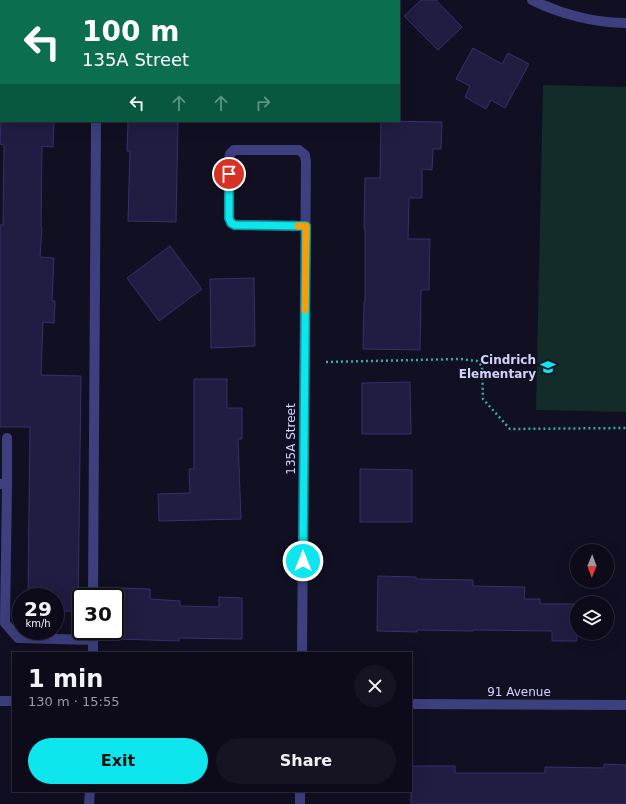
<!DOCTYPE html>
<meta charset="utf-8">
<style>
:root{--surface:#0d0b1a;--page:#161423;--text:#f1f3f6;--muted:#9a9ba2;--line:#2d2b39;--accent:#0ee6ed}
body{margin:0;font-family:"DejaVu Sans",sans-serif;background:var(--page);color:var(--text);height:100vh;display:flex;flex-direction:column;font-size:15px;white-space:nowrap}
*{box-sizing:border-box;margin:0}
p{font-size:13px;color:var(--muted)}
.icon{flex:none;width:22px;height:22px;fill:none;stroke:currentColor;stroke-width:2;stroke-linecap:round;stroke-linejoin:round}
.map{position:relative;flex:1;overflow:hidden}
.details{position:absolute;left:12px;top:652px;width:400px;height:140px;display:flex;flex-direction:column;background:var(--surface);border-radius:0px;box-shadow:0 4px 16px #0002,0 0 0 1px var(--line)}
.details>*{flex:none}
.guide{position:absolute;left:0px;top:0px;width:400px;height:122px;box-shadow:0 4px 16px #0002,0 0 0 1px var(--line);background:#0b6e4f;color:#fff;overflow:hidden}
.needle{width:26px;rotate:181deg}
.tools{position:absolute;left:570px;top:544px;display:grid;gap:8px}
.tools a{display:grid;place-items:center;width:44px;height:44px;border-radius:50%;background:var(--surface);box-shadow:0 4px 16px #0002,0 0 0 1px var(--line);font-size:20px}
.speed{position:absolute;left:12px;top:588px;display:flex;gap:8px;font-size:20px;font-weight:700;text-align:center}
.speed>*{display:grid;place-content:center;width:52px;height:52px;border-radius:50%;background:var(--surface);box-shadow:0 4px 16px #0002,0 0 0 1px var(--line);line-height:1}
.speed small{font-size:10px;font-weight:400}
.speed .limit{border:2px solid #111;border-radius:6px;background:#fff;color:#111}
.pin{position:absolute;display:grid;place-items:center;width:34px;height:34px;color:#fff;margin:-17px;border:2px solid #fff;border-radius:50%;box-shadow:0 1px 4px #0007}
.me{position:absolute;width:44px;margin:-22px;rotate:0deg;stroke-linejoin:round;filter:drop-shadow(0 0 3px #0008)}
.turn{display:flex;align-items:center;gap:14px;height:84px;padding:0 16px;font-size:18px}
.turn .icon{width:52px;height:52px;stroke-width:2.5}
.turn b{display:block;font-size:28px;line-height:34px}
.lanes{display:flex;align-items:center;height:38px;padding:0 16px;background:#0003;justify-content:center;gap:20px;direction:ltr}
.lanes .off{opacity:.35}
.round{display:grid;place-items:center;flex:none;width:42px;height:42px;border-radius:21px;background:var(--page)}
.overview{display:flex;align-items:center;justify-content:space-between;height:68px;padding:0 16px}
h1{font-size:24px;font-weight:800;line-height:30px}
.primary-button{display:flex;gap:8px;margin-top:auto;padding:8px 16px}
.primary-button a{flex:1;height:46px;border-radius:24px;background:var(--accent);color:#111;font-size:16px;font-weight:800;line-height:46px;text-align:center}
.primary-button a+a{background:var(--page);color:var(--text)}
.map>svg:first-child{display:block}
.green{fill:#132b29}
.building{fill:#211c42;stroke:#37306c}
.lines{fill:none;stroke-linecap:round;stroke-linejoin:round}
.path{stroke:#36ad9d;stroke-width:2.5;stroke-dasharray:2 3;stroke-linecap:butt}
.minor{stroke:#3d3f7e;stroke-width:10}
.route-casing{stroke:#09969a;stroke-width:10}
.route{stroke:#0ee6ed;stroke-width:7}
.slow{stroke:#f59e0b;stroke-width:7}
.labels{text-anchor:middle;stroke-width:3;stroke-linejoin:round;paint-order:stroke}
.poi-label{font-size:12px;font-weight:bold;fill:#d4d3fc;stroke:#110f22;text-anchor:end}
.street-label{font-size:12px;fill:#d4d3fc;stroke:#110f22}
</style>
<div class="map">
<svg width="626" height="804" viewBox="0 0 626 804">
<rect width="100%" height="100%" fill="#110f22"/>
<g class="green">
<path d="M0 0H236V1H1L0 27Z"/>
<path d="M543 85 626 87V412L536 410Z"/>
</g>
<g class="building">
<path d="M421 0H436L462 27 438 50 404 16Z"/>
<path d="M473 48 502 64 508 53 529 64 505 108 491 100 486 109 465 97 470 86 456 79Z"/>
<path d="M1 121H54L53 147 42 146 41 227H42L40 257 54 258 52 301H55L54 323 43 322 41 375 81 376 78 611H55V597H28L30 427H0V225H3L4 145 0 144Z"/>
<path d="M178 121 176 222 128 221 130 151H127L128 122Z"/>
<path d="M381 121 442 122 441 149H433L432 170 422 169V198H409L408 239H430L429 290H421L420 350 363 349 364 302H365V228H364L365 178H380Z"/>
<path d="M170 246 202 289 159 321 127 278Z"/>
<path d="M254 278 255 346 211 348 210 279Z"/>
<path d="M194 379H227V408H242V439H238L241 519 159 521 158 494 190 493 189 469H194Z"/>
<path d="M410 382 411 434H362V383Z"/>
<path d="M360 469 412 470V522H360Z"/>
<path d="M378 576 416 577V579L473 580V586L525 587 524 599H540V604H577V641H552V631L473 630V631L417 630V632L377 631Z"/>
<path d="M120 588 150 589V599L180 601V606L219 607V597L242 598V639L179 638V641L119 639Z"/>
<path d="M604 764 626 765V804H411V766H455V773H545V767L604 768Z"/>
</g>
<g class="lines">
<g class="path">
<path d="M89 0 90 1"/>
<path d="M326 362 460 359 477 361 482 366 483 399 510 429 626 428"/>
</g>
<g class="minor">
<path d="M532 0C560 14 595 23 626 23"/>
<path d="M0 484H7L5 623 18 638 93 640"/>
<path d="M7 484V438"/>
<path d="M93 597 96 121"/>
<path d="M93 653V631"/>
<path d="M302 653 306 162 305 155 299 150H234L230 154 229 160V218L231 223 235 225 306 226"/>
<path d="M0 701H13"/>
<path d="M411 704 626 705"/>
<path d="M89 804 90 791"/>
<path d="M300 804V791"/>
</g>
</g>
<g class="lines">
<g class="route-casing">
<path id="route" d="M229 174V218L231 223 235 225 306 226 303 561"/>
</g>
<use href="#route" class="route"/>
<path class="slow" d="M298 226H306L305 310"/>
</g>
<defs>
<g id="school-bare" transform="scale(1.2)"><path d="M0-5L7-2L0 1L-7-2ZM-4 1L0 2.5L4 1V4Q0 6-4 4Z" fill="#0ee6ed" stroke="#110f22" stroke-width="2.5" paint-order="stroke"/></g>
</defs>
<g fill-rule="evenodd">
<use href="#school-bare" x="548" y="367"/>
</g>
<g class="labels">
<g class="poi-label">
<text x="536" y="364">Cindrich<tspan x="536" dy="14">Elementary</tspan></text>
</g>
<g class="street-label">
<text transform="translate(291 439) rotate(-90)" y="4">135A Street</text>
<text x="519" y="696">91 Avenue</text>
</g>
</g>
</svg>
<div class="tools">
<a><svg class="needle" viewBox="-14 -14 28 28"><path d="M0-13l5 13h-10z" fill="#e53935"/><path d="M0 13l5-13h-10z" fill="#9a9ba2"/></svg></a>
<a><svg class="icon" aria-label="layers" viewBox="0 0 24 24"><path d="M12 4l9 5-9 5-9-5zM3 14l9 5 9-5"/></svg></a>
</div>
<div class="speed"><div>29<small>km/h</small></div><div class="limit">30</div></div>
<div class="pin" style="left:229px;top:174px;background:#d93025"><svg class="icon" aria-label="arrive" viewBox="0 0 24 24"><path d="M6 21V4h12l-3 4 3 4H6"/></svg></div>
<svg class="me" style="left:303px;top:561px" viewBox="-20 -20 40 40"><circle r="17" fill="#0ee6ed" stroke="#fff" stroke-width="3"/><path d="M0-11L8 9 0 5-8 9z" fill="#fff"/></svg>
<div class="guide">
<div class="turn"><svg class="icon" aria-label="left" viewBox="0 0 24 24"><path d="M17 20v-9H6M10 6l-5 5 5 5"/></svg><div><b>100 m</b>135A Street</div></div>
<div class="lanes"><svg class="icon" aria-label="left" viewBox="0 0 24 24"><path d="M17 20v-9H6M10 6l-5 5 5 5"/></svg><svg class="icon off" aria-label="ahead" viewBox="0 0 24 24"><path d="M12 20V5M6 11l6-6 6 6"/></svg><svg class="icon off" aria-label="ahead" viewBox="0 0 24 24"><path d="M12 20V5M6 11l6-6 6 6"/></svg><svg class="icon off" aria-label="right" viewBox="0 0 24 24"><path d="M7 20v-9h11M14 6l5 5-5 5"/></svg></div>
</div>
<section class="details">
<div class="overview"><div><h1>1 min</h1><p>130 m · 15:55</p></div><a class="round"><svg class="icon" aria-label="close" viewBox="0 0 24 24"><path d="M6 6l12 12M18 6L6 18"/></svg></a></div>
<div class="primary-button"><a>Exit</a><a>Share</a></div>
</section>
</div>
